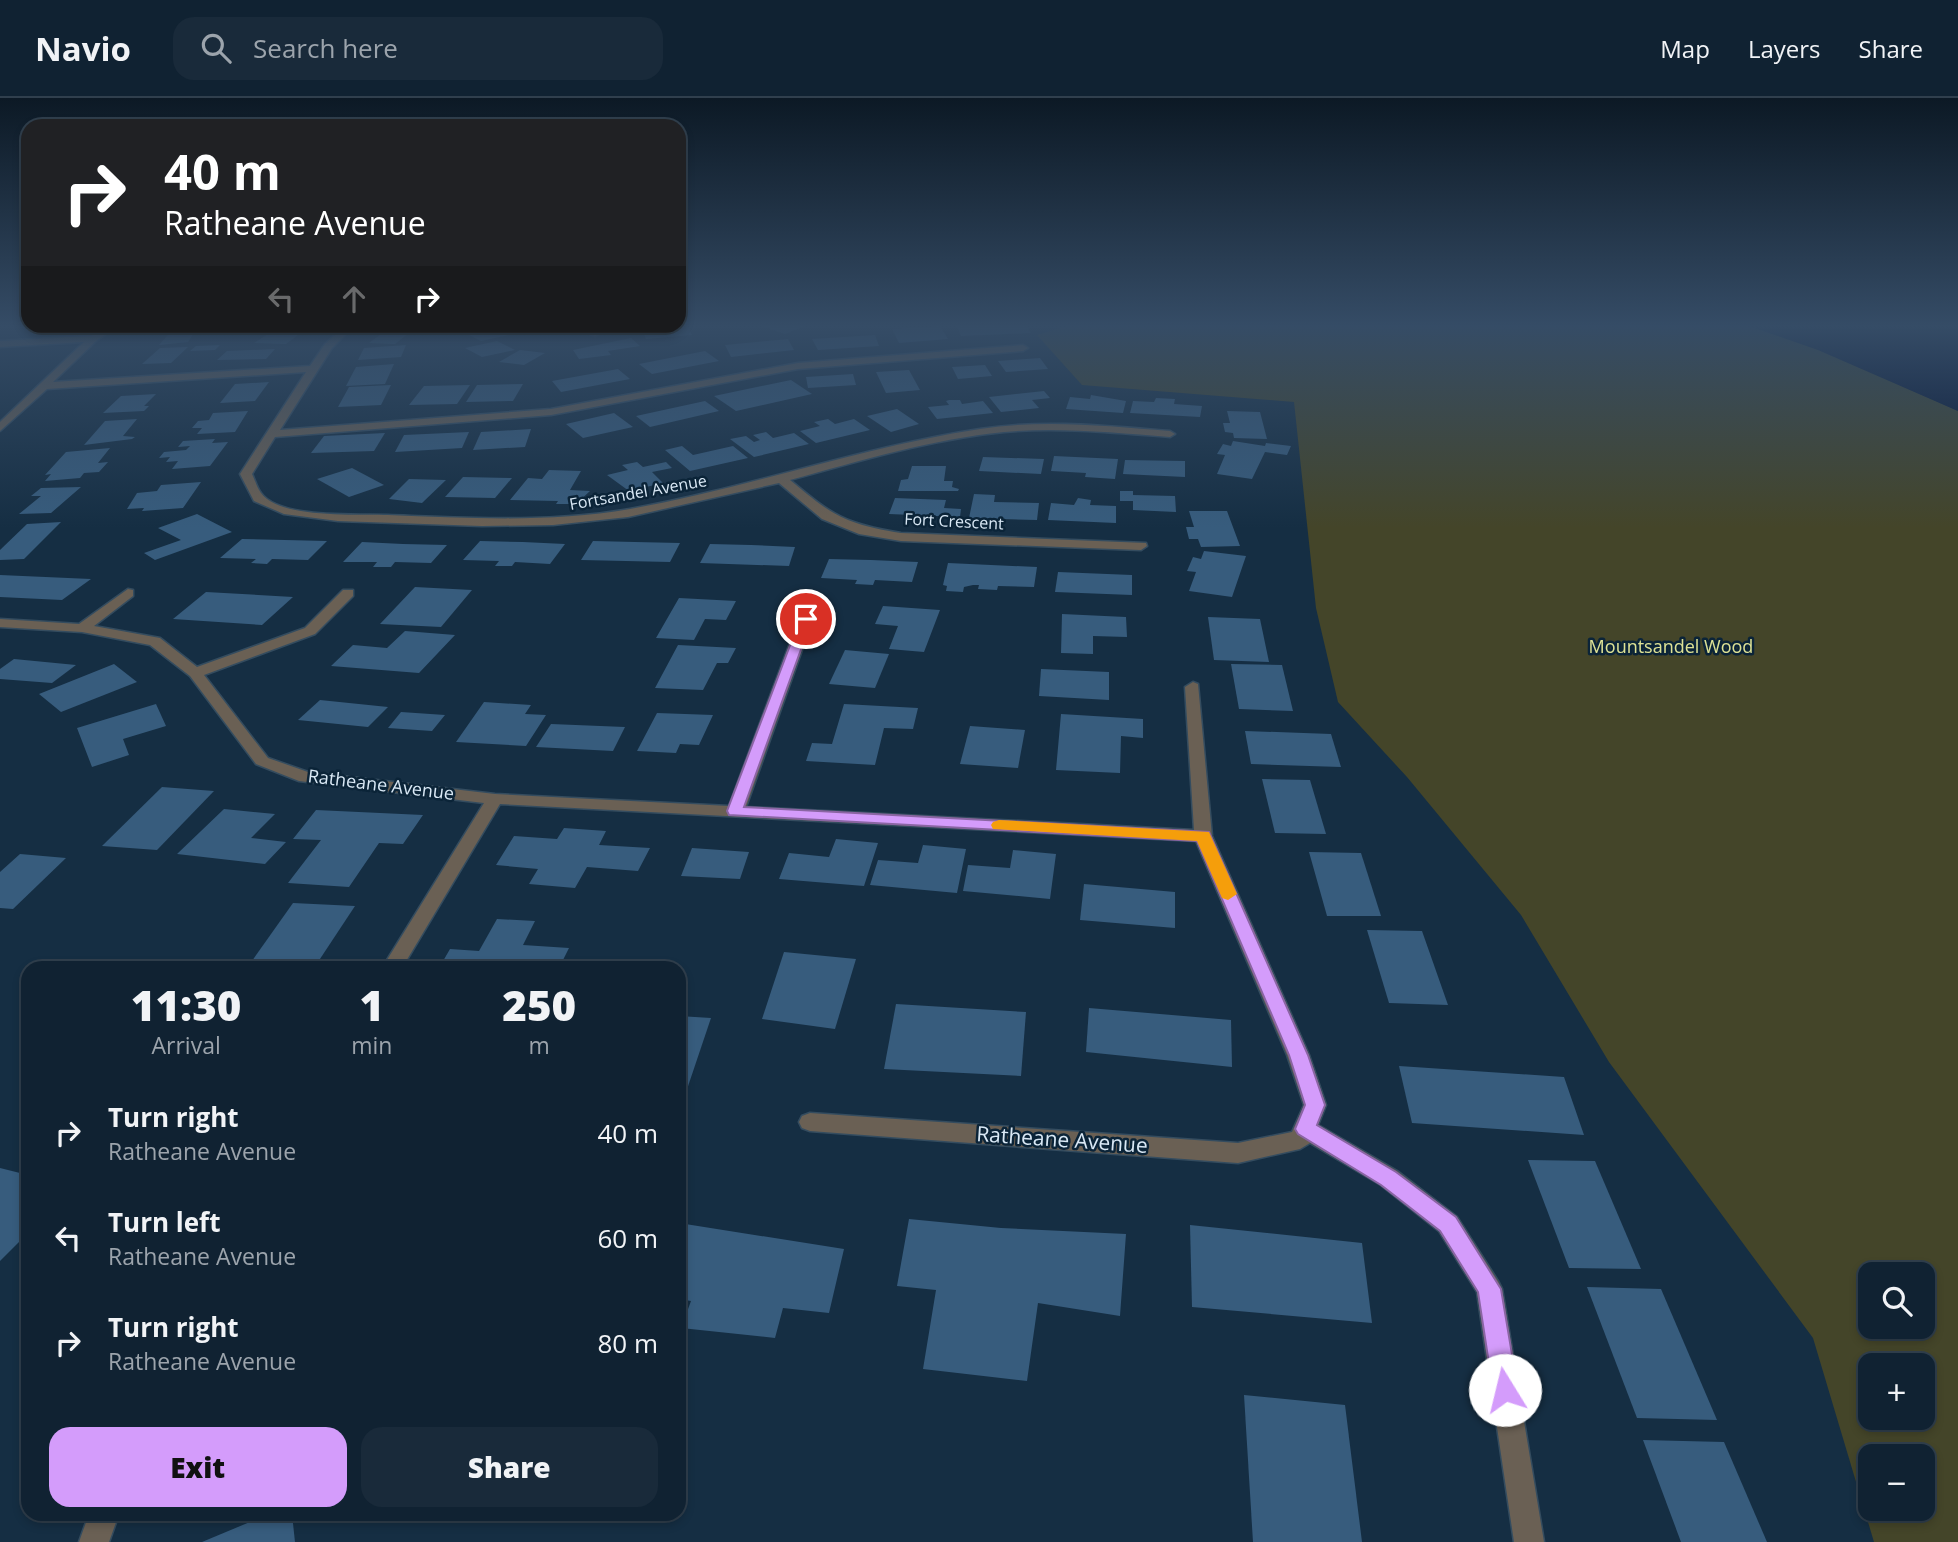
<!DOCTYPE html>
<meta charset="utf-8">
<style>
:root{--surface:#102232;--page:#192a3a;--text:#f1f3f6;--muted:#9ca4ac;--line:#303f4d;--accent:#d49cfb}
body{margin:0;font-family:"Open Sans",sans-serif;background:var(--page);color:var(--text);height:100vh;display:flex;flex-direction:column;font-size:26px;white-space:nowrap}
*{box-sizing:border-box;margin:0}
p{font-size:23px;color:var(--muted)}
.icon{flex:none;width:38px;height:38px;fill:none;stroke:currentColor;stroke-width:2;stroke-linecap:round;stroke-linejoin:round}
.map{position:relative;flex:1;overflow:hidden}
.drawer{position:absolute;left:21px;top:863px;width:665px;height:560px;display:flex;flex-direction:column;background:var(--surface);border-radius:21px;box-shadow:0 4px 10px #0003,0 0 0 2px var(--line)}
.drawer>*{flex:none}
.hud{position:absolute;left:21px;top:21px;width:665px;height:214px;border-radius:21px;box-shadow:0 4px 10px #0003,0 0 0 2px var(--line);background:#202124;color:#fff;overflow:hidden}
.tools{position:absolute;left:1858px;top:1164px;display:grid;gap:14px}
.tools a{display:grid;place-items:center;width:77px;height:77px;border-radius:14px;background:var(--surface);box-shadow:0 4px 10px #0003,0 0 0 2px var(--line);font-size:35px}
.pin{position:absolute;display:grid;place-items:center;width:60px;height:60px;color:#fff;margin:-30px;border:4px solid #fff;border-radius:50%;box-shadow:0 2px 7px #0007}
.me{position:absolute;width:77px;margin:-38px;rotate:351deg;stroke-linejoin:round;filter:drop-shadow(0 0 5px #0008)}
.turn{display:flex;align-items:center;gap:24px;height:147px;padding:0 28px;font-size:32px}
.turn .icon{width:91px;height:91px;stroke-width:2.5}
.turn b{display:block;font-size:49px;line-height:60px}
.lanes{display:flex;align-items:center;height:66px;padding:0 28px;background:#0003;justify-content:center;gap:35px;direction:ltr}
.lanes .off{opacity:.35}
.eta{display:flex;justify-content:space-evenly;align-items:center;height:119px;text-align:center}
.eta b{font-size:42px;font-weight:800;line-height:49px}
.cta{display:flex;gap:14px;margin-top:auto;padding:14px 28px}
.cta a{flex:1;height:80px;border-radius:21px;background:var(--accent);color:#111;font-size:28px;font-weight:800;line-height:80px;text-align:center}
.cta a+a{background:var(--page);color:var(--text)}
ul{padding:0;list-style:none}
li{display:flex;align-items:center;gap:21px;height:105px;padding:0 28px}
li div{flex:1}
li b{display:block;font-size:26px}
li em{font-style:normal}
header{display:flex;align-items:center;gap:42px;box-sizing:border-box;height:98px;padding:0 35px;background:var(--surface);border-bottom:2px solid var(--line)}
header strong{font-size:33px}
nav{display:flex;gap:38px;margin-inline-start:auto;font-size:24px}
.search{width:490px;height:63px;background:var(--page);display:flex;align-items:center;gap:18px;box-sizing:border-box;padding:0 24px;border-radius:21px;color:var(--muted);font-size:26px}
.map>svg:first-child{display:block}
.green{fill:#444529;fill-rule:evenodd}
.water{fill:#021030}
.building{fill:#375c7d}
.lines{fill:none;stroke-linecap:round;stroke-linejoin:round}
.minor-casing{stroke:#344c5f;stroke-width:3}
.minor{fill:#6a6054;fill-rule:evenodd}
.route{fill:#d49cfb;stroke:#8a65a3;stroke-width:2}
.slow{fill:#f59e0b}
.labels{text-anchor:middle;stroke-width:5;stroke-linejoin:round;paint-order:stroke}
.far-street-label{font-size:16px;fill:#d9e8f5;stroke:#0b2438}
.park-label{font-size:18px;fill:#dee295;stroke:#0b2438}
.street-label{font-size:18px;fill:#d9e8f5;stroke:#0b2438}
.near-street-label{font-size:21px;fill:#d9e8f5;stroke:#0b2438}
</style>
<header>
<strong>Navio</strong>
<div class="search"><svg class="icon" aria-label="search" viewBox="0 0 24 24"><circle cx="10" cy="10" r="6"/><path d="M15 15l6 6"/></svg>Search here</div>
<nav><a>Map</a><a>Layers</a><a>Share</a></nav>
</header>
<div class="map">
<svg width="1958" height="1444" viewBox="0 0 1958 1444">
<rect width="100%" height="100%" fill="#152e43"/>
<path class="green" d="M1066 228H1749L1823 253 1958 313V1444H1874L1813 1240 1609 964 1521 817 1407 679 1338 604 1316 510 1294 304 1082 287 1037 237ZM1871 1176H1923V1228H1871ZM1871 1267H1923V1320H1871ZM1871 1358H1923V1410H1871Z"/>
<path class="water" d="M1749 228H1958V313L1818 252Z"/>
<g class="building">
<path d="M392 228H418L395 246 369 245Z"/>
<path d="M498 228 513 236 481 243 465 235Z"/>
<path d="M640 228H663L665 232 689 230 692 237 646 241Z"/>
<path d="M761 228H805L785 236Z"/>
<path d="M940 228 948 241 899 245 892 231Z"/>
<path d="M957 228H1027L1031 235 961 238Z"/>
<path d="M198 229 188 244 159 247 174 230Z"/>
<path d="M276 231H306L286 246 254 245Z"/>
<path d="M875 237 879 248 818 252 812 241Z"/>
<path d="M631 240 640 248 608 253 611 257 579 261 573 252Z"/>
<path d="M788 241 794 252 731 259 725 247Z"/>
<path d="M497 243 515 252 482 259 465 250Z"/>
<path d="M220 247 215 252 190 253 196 248Z"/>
<path d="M406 247 401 259 358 262 364 250Z"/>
<path d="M188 249 171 265 142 266 160 250Z"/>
<path d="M275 251 266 261 217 262 227 253Z"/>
<path d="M520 252 545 255 524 267 499 264Z"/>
<path d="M705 253 719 263 652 276 639 266Z"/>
<path d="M1040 260 1048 271 1006 274 998 263Z"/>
<path d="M394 266 385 286 346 288 356 269Z"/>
<path d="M985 267 992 278 958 281 952 269Z"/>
<path d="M618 271 630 281 561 294 552 283Z"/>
<path d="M909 272 920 292 886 295 876 274Z"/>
<path d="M853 276 856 287 808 290 806 279Z"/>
<path d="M791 282 812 296 736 313 714 298Z"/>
<path d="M269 284 255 303 220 305 235 286Z"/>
<path d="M523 286 513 303 466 304 477 287Z"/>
<path d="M391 287 381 307 338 309 349 289Z"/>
<path d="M470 287 457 306 409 307 424 288Z"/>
<path d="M1044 293 1050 300 1032 302 1039 310 1001 314 989 299Z"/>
<path d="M156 296 144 308H149L144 313 103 315 121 298Z"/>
<path d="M1091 297 1126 303 1123 315 1066 311 1070 299 1090 301Z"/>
<path d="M1156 300 1175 301 1174 306 1202 308 1200 319 1130 315 1133 303 1154 304Z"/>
<path d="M949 302H960L962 306 983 303 993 315 937 321 928 309 949 307 946 303Z"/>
<path d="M705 303 719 313 650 329 636 318Z"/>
<path d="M897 311 919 326 891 334 867 318Z"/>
<path d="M248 313 235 334 197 336 202 330H192L198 323 209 322 213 315Z"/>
<path d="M1227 313 1260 314 1267 341 1234 340 1233 335 1225 334 1223 325H1230Z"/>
<path d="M614 315 633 329 583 340 566 326Z"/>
<path d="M137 321 123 338 135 339 132 341 84 347 105 323Z"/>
<path d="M828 321 835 326 854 321 870 332 816 345 800 333 820 328 814 324Z"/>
<path d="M531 331 525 349 473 352 481 334Z"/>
<path d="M469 334 462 350 395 354 404 337Z"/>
<path d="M766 334 773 340 794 335 809 346 754 359 730 341 746 338 754 344 760 342 753 337Z"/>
<path d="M385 335 374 353 311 355 324 338Z"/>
<path d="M215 341 212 345 228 344 210 368 172 371 178 363 166 364 170 359 159 360 164 354 186 352 190 348 178 349 183 343Z"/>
<path d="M1233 343 1265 348 1266 345 1291 348 1287 357 1265 354 1252 381 1217 376 1225 357 1217 356 1223 346 1231 348Z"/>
<path d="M682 348 693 357 733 348 748 360 690 373 665 352Z"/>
<path d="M110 350 98 365 108 364 99 374 84 375 80 380 45 383 51 376 45 377 66 354Z"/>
<path d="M1054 358 1118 361 1115 381 1085 379 1086 375 1051 373Z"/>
<path d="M983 359 1044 361 1041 376 979 373Z"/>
<path d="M1125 362 1185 363V379L1123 376Z"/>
<path d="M637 364 643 369 666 364 672 370 652 374 663 385 629 393 607 377 628 372 622 367Z"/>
<path d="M912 368H946L944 383H953L952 389 959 391 958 393H898L901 382 908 381Z"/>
<path d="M352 370 384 387 349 399 317 381Z"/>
<path d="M549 372 581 373 570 392 590 393 576 406H556L558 403 510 402 528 380 542 381Z"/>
<path d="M463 379 512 380 495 400 445 399Z"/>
<path d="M409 381 446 382 422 405 389 401Z"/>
<path d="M201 384 183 410 142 413 144 410 127 411 137 395 157 393 161 387Z"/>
<path d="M81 389 51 415 19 416 41 398H31L41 390Z"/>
<path d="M1120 393H1133V397L1175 398 1176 414 1133 412V403H1120Z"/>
<path d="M974 396 995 397 994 404 1039 405 1037 422 969 420Z"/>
<path d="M895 400 946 402 944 410 961 411 960 419 889 416Z"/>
<path d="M1078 400 1091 402 1090 407 1116 408V425L1048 422 1051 405 1074 407Z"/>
<path d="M1189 413H1227L1240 448 1201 449 1198 441H1189L1186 429H1194Z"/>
<path d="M197 416 232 434 155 462 144 455 181 442 158 430Z"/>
<path d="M61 424 24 461 0 462V452L27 426Z"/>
<path d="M242 441 285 442 327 443 308 462 272 461 267 466 251 465 256 461 220 460Z"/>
<path d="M480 443 523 444 565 446 550 466 515 464 512 468H495L499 463 463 462Z"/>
<path d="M593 443 635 444 680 445 670 464 581 462Z"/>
<path d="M362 444 403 446 447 447 431 465 395 464 391 469H373L377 464H343Z"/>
<path d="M710 446 751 447 795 449 789 468 700 465Z"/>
<path d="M1204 453 1246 458 1232 499 1189 493 1196 474 1187 473 1193 459 1201 461Z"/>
<path d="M829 461 871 462 918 464 912 484 875 482 873 487 855 486 857 482 821 480Z"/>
<path d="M948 465 1037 469 1034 489 998 488 997 492 978 491 979 487H973L964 489 963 494 946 493 947 488 943 487Z"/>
<path d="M1058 474 1132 477V497L1055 494Z"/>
<path d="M0 477 91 481 62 502 0 499Z"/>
<path d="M415 489 472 492 441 529 380 526Z"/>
<path d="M206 494 293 499 262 527 173 521Z"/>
<path d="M679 500 736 503 726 522 705 521 694 542 656 540Z"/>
<path d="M883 508 940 512 924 554 889 551 898 528 875 526Z"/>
<path d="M1062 516 1126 519 1127 539 1093 538V556L1061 555Z"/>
<path d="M1208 519 1260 521 1269 564 1214 562Z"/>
<path d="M405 533 455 537 419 575 331 568 353 547 387 550Z"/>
<path d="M678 547 736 550 728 565H717L703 592 655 590Z"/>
<path d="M845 552 889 556 875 590 829 586Z"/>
<path d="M14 561 76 567 52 585 0 581V571Z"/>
<path d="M114 566 137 584 61 614 39 596Z"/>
<path d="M1231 566 1282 567 1293 613 1239 611Z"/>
<path d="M1041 571 1109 574V602L1039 598Z"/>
<path d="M320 602 388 609 368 629 298 622Z"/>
<path d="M484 604 531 607 525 616 546 617 526 648 456 644Z"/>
<path d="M156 606 166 628 123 641 129 657 92 669 77 630Z"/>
<path d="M844 606 918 610 913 631 884 630 875 667 806 663 812 645 832 646Z"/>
<path d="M401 614 445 617 432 633 388 630Z"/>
<path d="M657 615 713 617 699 647 680 646 676 655 637 653Z"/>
<path d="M1061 616 1143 621V640L1121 638 1120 675 1056 672Z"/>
<path d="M551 626 625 629 613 653 536 649Z"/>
<path d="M970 628 1025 632 1018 670 960 666Z"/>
<path d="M1245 633 1331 636 1341 669 1251 666Z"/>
<path d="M1262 681 1310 682 1326 736 1275 735Z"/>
<path d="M162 689 214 693 157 752 102 748Z"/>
<path d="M224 711 275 716 251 740 286 744 265 766 177 756Z"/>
<path d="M316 712 423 717 403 746 379 745 349 789 288 785 321 742 293 741Z"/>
<path d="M564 730 606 733 599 747 650 750 638 773 587 769 575 790 529 786 538 771 496 767 514 738 557 741Z"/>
<path d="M836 741 878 745 864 788 779 781 789 755 829 759Z"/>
<path d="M923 747 966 751 957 795 870 787 878 762 918 765Z"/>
<path d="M692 750 749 754 740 781 681 778Z"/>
<path d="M1013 752 1056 756 1050 801 963 793 968 767 1010 770Z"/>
<path d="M1309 754 1361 755 1381 818H1327Z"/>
<path d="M20 756 66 760 13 811 0 810V774Z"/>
<path d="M1084 786 1175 794V830L1080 822Z"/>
<path d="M293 805 355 808 314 870H247Z"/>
<path d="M497 821 535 823 523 847 569 850 559 870H439L450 851 479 853Z"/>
<path d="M1367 832 1422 833 1448 907 1389 905Z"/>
<path d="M784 854 856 861 835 931 762 921Z"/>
<path d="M896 906 1026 914 1021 978 884 971Z"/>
<path d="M1089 910 1231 922 1232 969 1086 954Z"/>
<path d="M679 918 711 920 679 1015Z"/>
<path d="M1399 968 1564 979 1584 1037 1412 1025Z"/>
<path d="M1528 1062 1595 1063 1641 1171 1569 1170Z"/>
<path d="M0 1070 28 1077V1135L0 1163Z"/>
<path d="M909 1121 1001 1130 1126 1136 1120 1218 1038 1205 1027 1283 923 1271 936 1192 897 1188Z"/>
<path d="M679 1125 844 1151 829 1215 783 1210 775 1240 681 1230 691 1203 679 1201Z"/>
<path d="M1190 1127 1362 1145 1372 1225 1192 1209Z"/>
<path d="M1587 1189 1661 1191 1717 1322 1637 1320Z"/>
<path d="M1244 1297 1345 1307 1362 1444H1253Z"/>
<path d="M1643 1342 1724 1344 1767 1444H1681Z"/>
<path d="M269 1416H292L295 1444H202Z"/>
</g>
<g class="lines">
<g class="minor-casing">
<g id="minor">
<path d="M107 228H117L96 243 53 284 310 268 325 246 345 228H354L332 250 280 332 551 311 798 265 1023 247 1028 250 1023 253 798 271 551 317 275 339 252 376C255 382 257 390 261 395 279 421 359 416 388 417 469 420 550 425 630 411 748 390 862 349 980 331 1043 321 1107 328 1170 333L1175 336 1170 339C1115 335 1059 329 1004 334 932 341 860 363 790 382 833 418 845 426 901 435L1146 445 1147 448 1141 452 901 443 859 436 822 421 779 385 628 419 553 427 482 428 338 423 284 416 254 403 240 376 306 274 47 291 0 333V324L84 244 0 249V243L91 238Z"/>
<path d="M572 228H585L600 235 595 238Z"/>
<path d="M128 491 133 492V498L94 528 160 540 197 569 305 530 343 492H353V498L315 536 204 577 268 660 308 674 495 696 729 708 799 521 806 517 813 521 746 709 1194 732 1185 589 1193 584 1198 586 1212 738 1309 957 1326 1007 1318 1027 1397 1073 1457 1119 1498 1183 1502 1191 1544 1444H1514L1477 1194 1439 1133 1381 1087 1310 1045 1300 1051 1238 1065 810 1033 802 1030 799 1024 802 1018 810 1015 1238 1045 1292 1034 1304 1007 1287 957 1196 743 500 706 402 870H382L484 705 299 683 256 666 190 578 150 547 82 534 0 529V521L79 526Z"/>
<path d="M89 1416H119L109 1444H79Z"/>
</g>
</g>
<use href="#minor" class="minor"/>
</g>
<linearGradient id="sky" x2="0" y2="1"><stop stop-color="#0c1925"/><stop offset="0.53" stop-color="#354c66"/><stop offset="1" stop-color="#354c66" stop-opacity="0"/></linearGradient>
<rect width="1958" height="430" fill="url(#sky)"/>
<path class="route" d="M806 517 812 521 744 709 1209 734 1308 957 1325 1007 1317 1027 1396 1074 1456 1119 1501 1191 1518 1292 1514 1301 1505 1304 1496 1301 1493 1292 1478 1194 1440 1133 1381 1087 1298 1036 1295 1031 1305 1007 1289 957 1197 743 729 717 727 713 800 521Z"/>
<path class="slow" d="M999 722 1209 734 1237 796 1228 802 1222 800 1197 743 993 731 991 727 993 724Z"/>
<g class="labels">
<g class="far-street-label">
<text transform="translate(638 394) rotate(-10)" y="6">Fortsandel Avenue</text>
<text transform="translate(954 423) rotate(3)" y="6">Fort Crescent</text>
</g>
<g class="park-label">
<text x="1671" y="555">Mountsandel Wood</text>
</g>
<g class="street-label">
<text transform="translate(381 687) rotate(7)" y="6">Ratheane Avenue</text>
</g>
<g class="near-street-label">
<text transform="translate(1062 1042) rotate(4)" y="7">Ratheane Avenue</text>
</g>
</g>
</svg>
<div class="tools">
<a><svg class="icon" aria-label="search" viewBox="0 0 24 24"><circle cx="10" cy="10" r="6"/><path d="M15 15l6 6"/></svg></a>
<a>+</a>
<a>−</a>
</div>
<div class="pin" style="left:806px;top:521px;background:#d93025"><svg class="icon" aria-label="arrive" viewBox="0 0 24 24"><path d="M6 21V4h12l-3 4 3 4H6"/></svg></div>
<svg class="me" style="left:1505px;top:1292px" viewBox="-20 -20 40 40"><circle r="19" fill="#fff"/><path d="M0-13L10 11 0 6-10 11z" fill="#d49cfb"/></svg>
<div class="hud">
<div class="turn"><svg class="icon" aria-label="right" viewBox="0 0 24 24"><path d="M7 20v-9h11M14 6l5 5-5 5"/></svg><div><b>40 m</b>Ratheane Avenue</div></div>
<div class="lanes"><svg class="icon off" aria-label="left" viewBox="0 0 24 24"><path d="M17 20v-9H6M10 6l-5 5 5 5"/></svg><svg class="icon off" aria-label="ahead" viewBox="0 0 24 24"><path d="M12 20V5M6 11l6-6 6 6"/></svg><svg class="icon" aria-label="right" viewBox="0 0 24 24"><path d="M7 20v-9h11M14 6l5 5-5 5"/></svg></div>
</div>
<section class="drawer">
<div class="eta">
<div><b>11:30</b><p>Arrival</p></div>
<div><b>1</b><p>min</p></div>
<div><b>250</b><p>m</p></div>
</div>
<ul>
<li><svg class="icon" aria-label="right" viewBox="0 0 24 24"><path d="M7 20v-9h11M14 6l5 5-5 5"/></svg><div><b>Turn right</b><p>Ratheane Avenue</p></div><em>40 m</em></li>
<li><svg class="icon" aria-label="left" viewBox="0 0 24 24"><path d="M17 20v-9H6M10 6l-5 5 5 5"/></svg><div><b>Turn left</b><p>Ratheane Avenue</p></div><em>60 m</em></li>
<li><svg class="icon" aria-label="right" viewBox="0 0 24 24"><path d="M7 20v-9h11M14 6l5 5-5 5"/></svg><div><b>Turn right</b><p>Ratheane Avenue</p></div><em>80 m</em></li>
</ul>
<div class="cta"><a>Exit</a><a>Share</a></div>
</section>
</div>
